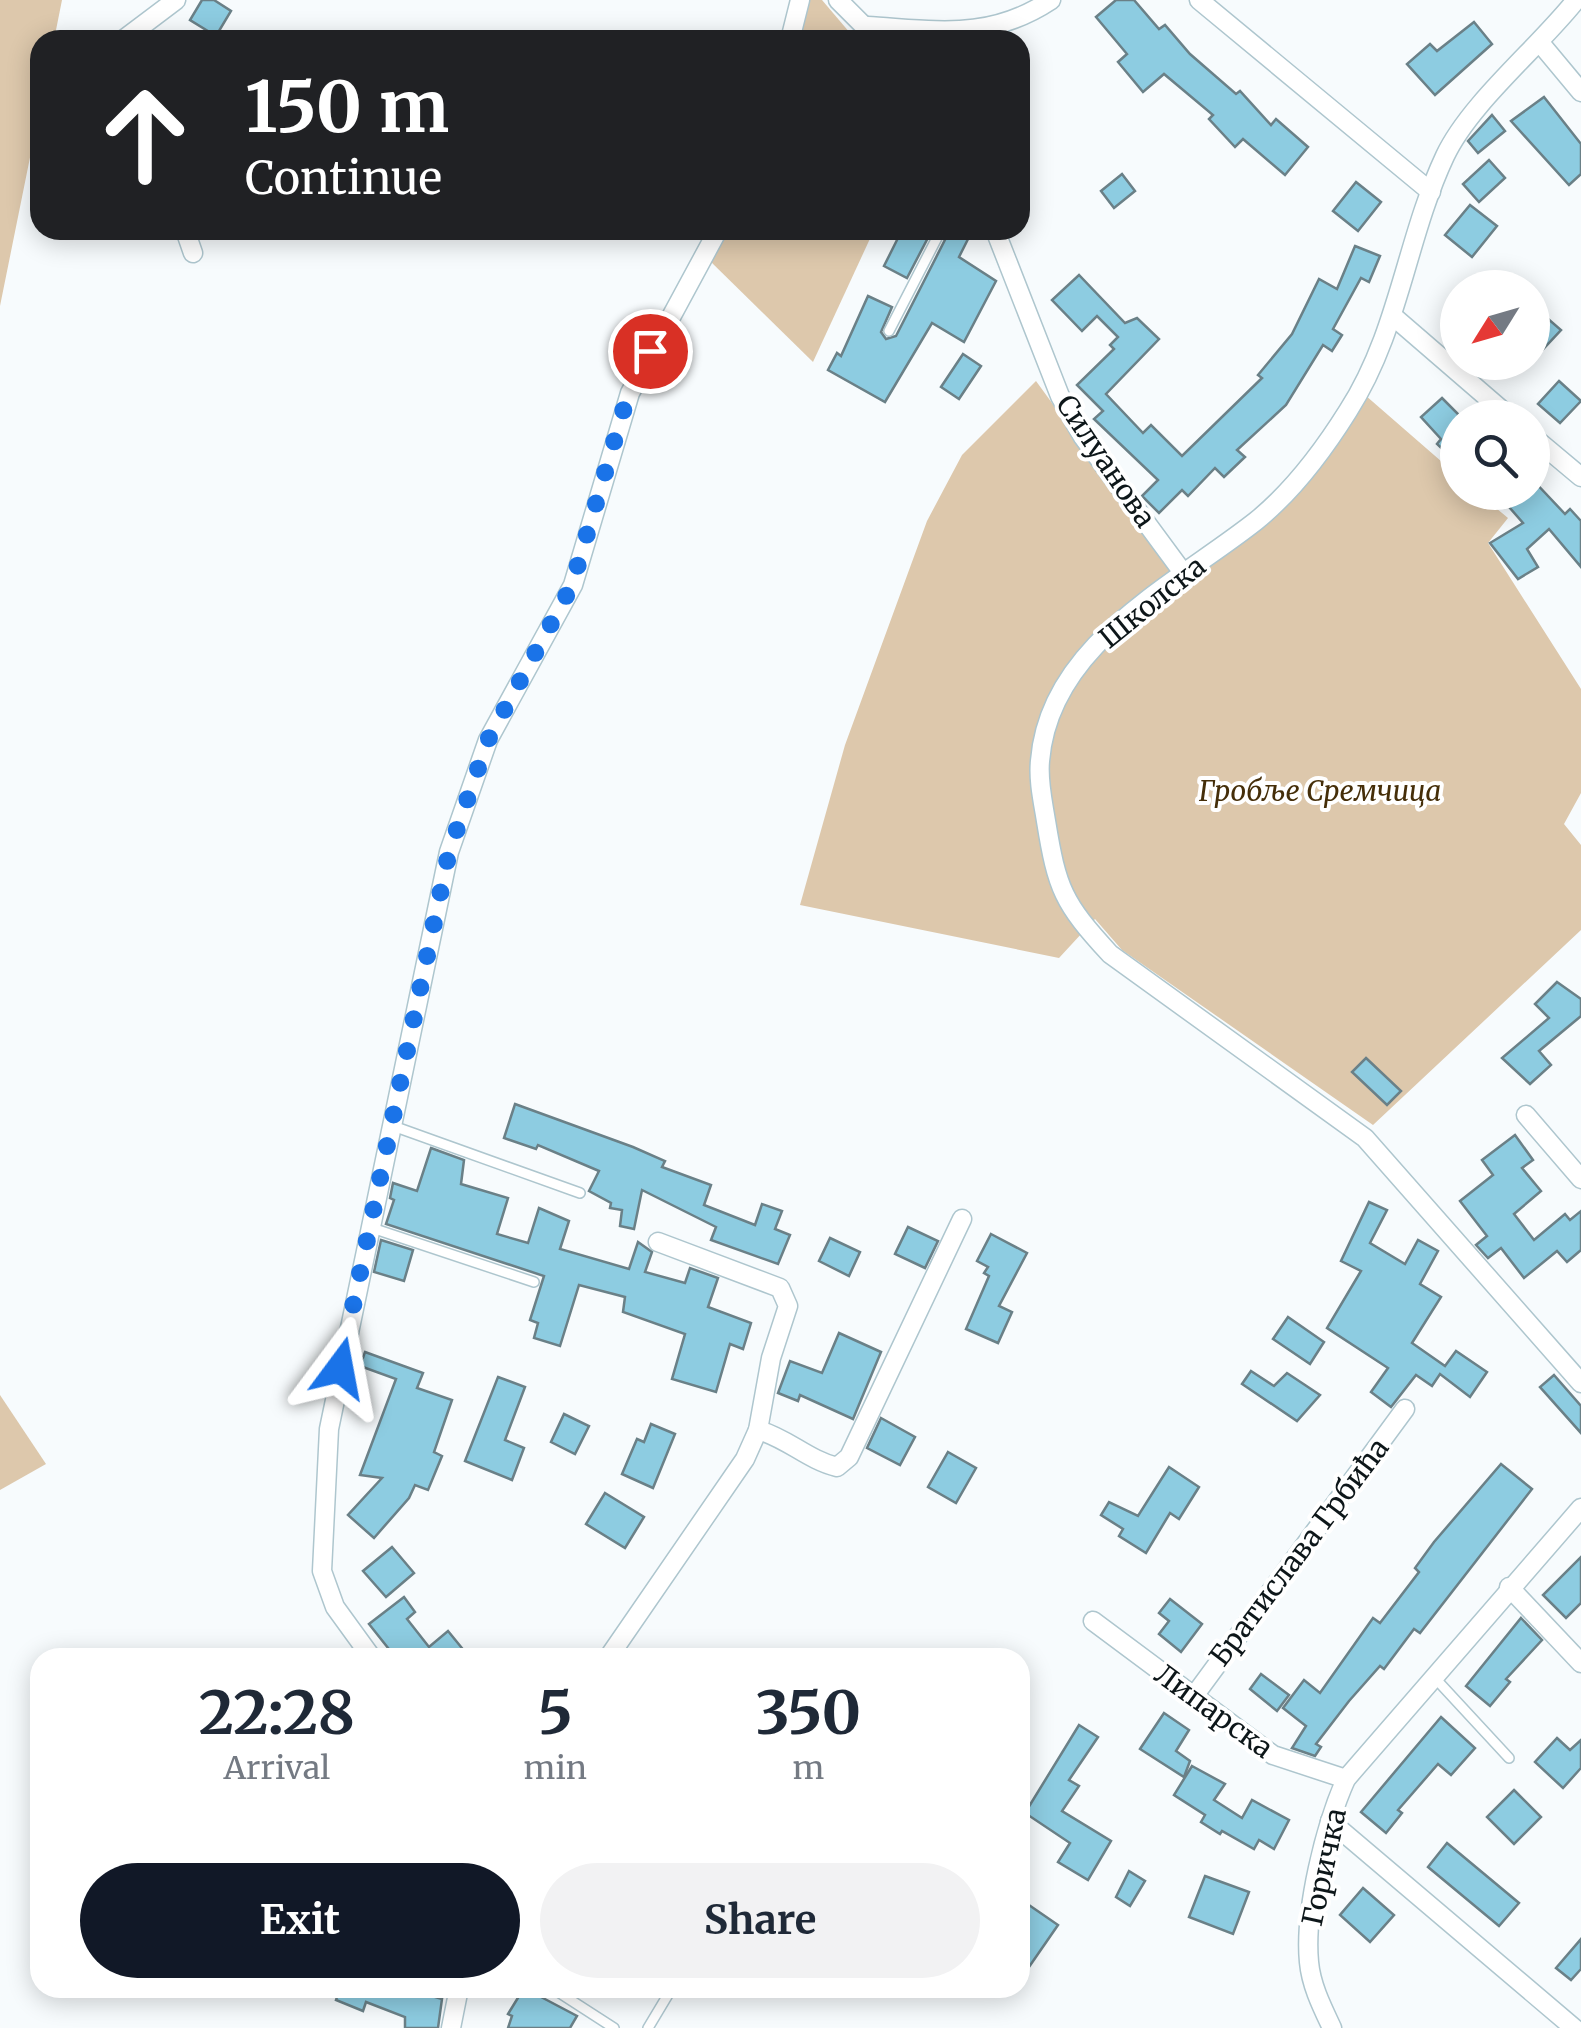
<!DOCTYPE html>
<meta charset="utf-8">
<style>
:root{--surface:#fff;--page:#f2f2f3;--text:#1f2937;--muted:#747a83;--accent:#111827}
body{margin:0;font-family:Merriweather,serif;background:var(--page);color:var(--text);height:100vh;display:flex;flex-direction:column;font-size:38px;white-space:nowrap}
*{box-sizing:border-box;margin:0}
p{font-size:32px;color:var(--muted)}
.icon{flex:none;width:55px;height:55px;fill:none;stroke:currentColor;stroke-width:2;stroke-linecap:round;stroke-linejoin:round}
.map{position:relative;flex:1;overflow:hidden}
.side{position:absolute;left:30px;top:1648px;width:1000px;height:350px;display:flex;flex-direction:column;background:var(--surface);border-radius:30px;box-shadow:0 5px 25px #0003}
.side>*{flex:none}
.top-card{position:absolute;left:30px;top:30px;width:1000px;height:210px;border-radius:30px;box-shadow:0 5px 25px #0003;background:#202124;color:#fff;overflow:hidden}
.needle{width:65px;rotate:233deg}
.tools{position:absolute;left:1440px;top:270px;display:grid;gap:20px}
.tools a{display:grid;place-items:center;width:110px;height:110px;border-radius:50%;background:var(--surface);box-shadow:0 5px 25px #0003;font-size:50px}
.pin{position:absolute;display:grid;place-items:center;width:85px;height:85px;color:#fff;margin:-42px;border:5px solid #fff;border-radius:50%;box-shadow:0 2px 10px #0007}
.me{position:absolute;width:110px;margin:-55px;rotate:13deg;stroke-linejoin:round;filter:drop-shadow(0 0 8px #0008)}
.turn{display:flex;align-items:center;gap:35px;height:210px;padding:0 50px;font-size:45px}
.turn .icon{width:130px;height:130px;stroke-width:2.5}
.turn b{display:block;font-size:70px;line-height:85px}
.eta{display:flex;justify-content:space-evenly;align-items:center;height:170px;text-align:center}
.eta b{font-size:60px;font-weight:700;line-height:70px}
.button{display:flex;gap:20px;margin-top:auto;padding:20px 50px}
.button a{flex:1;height:115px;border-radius:60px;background:var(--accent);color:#fff;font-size:40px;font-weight:700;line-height:115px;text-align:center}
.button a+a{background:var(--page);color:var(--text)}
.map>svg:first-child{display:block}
.green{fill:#ddc8ac}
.building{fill:#8dcce1;stroke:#6a8087;stroke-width:2.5}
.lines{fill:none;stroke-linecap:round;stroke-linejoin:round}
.service-casing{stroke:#aec6ce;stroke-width:12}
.minor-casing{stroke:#aec6ce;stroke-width:21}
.service{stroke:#fff;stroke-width:9}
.minor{stroke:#fff;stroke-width:18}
.route{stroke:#1a73e8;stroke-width:18;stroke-dasharray:0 32.4}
.labels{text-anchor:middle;stroke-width:8;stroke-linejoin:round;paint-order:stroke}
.street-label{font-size:28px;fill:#0d1619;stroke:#fff}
.park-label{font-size:28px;font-style:italic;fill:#452e09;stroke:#fff}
</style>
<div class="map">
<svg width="1581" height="2028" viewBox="0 0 1581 2028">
<rect width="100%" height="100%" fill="#f7fbfd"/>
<g class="green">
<path d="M0 0H62L54 40H40V108L0 306Z"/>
<path d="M807 0H822L856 40H799Z"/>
<path d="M728 230H874L813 362 710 261Z"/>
<path d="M1036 381 1185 586C1267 524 1314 486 1365 395L1457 475 1458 492 1478 493 1508 518 1488 543 1581 689V793L1564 824 1581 845V930L1373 1125 1122 950 1095 919 1059 958 800 905 845 745 927 521 962 455Z"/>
<path d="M0 1395 46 1464 0 1490Z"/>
</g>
<g class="building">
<path d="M202 0H214L231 11 216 36 190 20Z"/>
<path d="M1116 0H1134L1159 29 1165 25 1190 54 1236 94 1240 91 1271 125 1276 119 1308 147 1285 175 1243 139 1235 147 1209 119 1213 115 1164 74 1143 92 1118 62 1127 54 1096 17Z"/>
<path d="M1474 22 1492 44 1435 95 1407 64 1430 44 1437 51Z"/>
<path d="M1544 97 1581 144V174L1569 185 1511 121Z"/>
<path d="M1492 115 1505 131 1478 153 1468 141Z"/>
<path d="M1489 160 1505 178 1479 202 1463 184Z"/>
<path d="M1122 174 1135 191 1114 208 1101 191Z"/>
<path d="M1356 182 1381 202 1358 231 1333 211Z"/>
<path d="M1470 205 1497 226 1472 257 1445 235Z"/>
<path d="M902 230H932L907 278 884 266Z"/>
<path d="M950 230 968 239 959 257 996 281 964 342 932 323 885 402 828 370 837 353 841 356 868 296 892 307 881 332 886 339 896 336Z"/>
<path d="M1355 246 1380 256 1369 282 1361 278 1333 329 1342 335 1332 351 1323 345 1286 405 1237 450 1245 457 1224 477 1215 468 1188 496 1182 490 1159 513 1142 496 1158 480 1094 419 1103 411 1077 385 1114 349 1110 345 1118 337 1097 316 1082 331 1052 300 1079 275 1125 323 1137 318 1159 339 1106 394 1143 433 1151 425 1182 456 1262 378 1258 375 1292 334 1319 279 1337 289Z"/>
<path d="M1532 305 1561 330 1532 361Z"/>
<path d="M963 354 981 366 959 399 941 387Z"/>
<path d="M1559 381 1581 401 1560 423 1538 404Z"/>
<path d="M1442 398 1458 414V464L1437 444 1441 439 1421 417Z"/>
<path d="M1532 479 1565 514 1570 509 1581 521V567L1549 529 1527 549 1538 567 1518 579 1490 543 1523 523 1496 492H1532Z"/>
<path d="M1557 982 1581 999V1016L1539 1051 1551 1065 1530 1084 1502 1058 1549 1018 1535 1004Z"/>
<path d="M1366 1058 1401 1091 1387 1105 1352 1072Z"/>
<path d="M515 1104 633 1147 665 1161 662 1167 711 1185 704 1205 755 1225 762 1204 782 1211 775 1229 790 1235 778 1264 711 1240 716 1227 642 1190 634 1229 620 1226 622 1210 610 1208 611 1203 589 1191 599 1171 538 1145 536 1149 504 1138Z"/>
<path d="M1515 1135 1533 1160 1522 1168 1541 1191 1514 1214 1534 1240 1565 1214 1570 1220 1581 1211V1250L1567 1262 1557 1251 1524 1278 1501 1248 1488 1258 1476 1245 1487 1236 1460 1201 1493 1175 1482 1160Z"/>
<path d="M431 1148 464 1160 461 1184 508 1198 497 1234 528 1243 539 1208 569 1221 560 1249 629 1269 638 1242 652 1252 645 1272 685 1283 690 1268 718 1278 708 1307 751 1323 743 1349 730 1344 716 1392 672 1379 685 1334 623 1312 625 1297 579 1285 560 1346 534 1338 538 1323 530 1320 544 1276 386 1224 394 1200 390 1198 393 1183 417 1191Z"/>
<path d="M1369 1202 1387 1210 1370 1243 1405 1264 1418 1240 1438 1251 1420 1284 1441 1297 1412 1343 1445 1366 1456 1351 1487 1372 1470 1397 1440 1374 1432 1386 1416 1375 1391 1407 1371 1392 1388 1368 1327 1328 1361 1271 1341 1261Z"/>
<path d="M908 1227 938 1241 925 1268 895 1254Z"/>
<path d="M991 1234 1027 1253 999 1306 1012 1312 998 1343 966 1329 989 1276 984 1273 988 1267 977 1261Z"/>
<path d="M830 1238 860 1252 849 1276 819 1261Z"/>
<path d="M381 1240 413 1250 404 1281 374 1272Z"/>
<path d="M1288 1317 1324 1342 1310 1364 1273 1339Z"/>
<path d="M839 1333 881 1352 853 1419 800 1395 798 1401 778 1393 790 1361 822 1373Z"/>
<path d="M365 1352 423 1373 417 1388 452 1400 434 1452 442 1456 428 1490 415 1485 409 1498 374 1538 348 1515 382 1478 360 1475 396 1379 360 1366Z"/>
<path d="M1251 1371 1274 1386 1287 1373 1320 1395 1297 1421 1242 1384Z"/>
<path d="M1554 1375 1581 1406V1433L1540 1387Z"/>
<path d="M498 1377 525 1387 505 1440 524 1448 512 1480 465 1461Z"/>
<path d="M564 1414 589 1426 575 1454 551 1442Z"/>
<path d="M881 1418 915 1437 900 1465 867 1448Z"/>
<path d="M651 1424 675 1434 653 1488 622 1474 637 1439 644 1442Z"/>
<path d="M948 1452 976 1468 956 1503 928 1487Z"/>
<path d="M1501 1464 1532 1489 1420 1633 1414 1629 1384 1669 1380 1666 1349 1701 1316 1744 1321 1747 1315 1756 1292 1748 1306 1726 1283 1708 1304 1680 1320 1693 1373 1618 1380 1623 1419 1572 1415 1568 1434 1542Z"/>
<path d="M1169 1467 1199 1487 1179 1519 1170 1513 1146 1553 1119 1536 1123 1529 1101 1515 1109 1502 1138 1516Z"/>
<path d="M605 1493 644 1517 625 1548 586 1524Z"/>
<path d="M392 1547 414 1573 386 1597 363 1571Z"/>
<path d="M1581 1557V1603L1566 1618 1543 1595Z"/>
<path d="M404 1597 415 1612 407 1619 429 1647 448 1631 470 1658H396L369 1624Z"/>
<path d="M1170 1599 1202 1624 1181 1652 1159 1634 1169 1621 1159 1613Z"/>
<path d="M1521 1618 1542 1640 1506 1679 1510 1682 1490 1706 1466 1686Z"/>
<path d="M1261 1674 1289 1695 1277 1711 1250 1689Z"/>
<path d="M1164 1713 1189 1730 1176 1751 1190 1761 1184 1777 1140 1749Z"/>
<path d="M1441 1717 1475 1748 1451 1775 1438 1764 1398 1810 1402 1813 1386 1833 1361 1812Z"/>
<path d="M1079 1725 1098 1737 1069 1780 1079 1786 1062 1811 1111 1841 1088 1880 1058 1862 1070 1843 1025 1813Z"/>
<path d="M1557 1738 1570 1750 1581 1740V1768L1563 1788 1535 1762Z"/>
<path d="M1192 1766 1225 1784 1214 1800 1242 1818 1252 1800 1289 1820 1274 1849 1259 1840 1254 1849 1222 1831 1220 1834 1201 1822 1205 1815 1174 1795Z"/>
<path d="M1514 1790 1541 1817 1514 1844 1487 1817Z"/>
<path d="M1447 1843 1519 1903 1499 1926 1428 1867Z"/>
<path d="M1129 1871 1145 1881 1130 1906 1116 1897Z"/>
<path d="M1205 1876 1249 1892 1233 1934 1189 1917Z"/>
<path d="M1363 1888 1394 1915 1370 1942 1340 1915Z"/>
<path d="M1026 1903 1058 1925 1020 1980V1911Z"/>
<path d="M1581 1939V1969L1571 1980 1556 1968Z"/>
<path d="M334 1988H405L442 1999 438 2028H405V2017L366 2002 363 2011 336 2000 339 1991Z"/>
<path d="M524 1988 577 2016 570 2028H508L512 2016 508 2014Z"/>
</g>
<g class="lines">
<g class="service-casing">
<g id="service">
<path d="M889 331 941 230"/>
<path d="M393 1126 580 1193"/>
<path d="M372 1228 534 1282"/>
<path d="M1434 1677 1509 1758"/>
<path d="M552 1988 614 2028"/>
<path d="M648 2028 672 1988"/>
</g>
</g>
<g class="minor-casing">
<g id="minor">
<path d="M838 0 878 40"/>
<path d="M1199 0 1431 192"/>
<path d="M1576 0C1538 48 1470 103 1445 156 1406 239 1399 332 1348 411 1323 451 1293 491 1256 521 1175 585 1049 644 1040 761 1038 781 1043 802 1046 821 1057 889 1063 903 1110 954L1365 1138 1581 1383"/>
<path d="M867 26C937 30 989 41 1051 0"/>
<path d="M123 40 176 0"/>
<path d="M790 40 800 0"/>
<path d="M1541 44 1581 92"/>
<path d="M185 230 193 253"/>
<path d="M995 230 1060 396 1083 437 1184 574"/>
<path d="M1394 317 1511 418"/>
<path d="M1532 436 1581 477"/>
<path d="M1526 1115 1581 1179"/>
<path d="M758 1430C787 1438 808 1460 837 1467L849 1457 962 1219"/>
<path d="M1509 1587 1581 1663"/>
<path d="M1093 1621 1273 1755 1346 1779"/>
<path d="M372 1658 335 1607 322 1571 329 1429 449 852 488 740 573 585 630 393 718 230"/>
<path d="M608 1658 745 1459 758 1430 771 1358 788 1306 780 1288 658 1242"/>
<path d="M1194 1696 1405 1409"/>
<path d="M1330 1821 1574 2028"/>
<path d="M451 2028 459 1988"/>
<path d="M1332 2028C1322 2007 1311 1985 1309 1962 1304 1911 1325 1826 1346 1779L1581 1508"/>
</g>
</g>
<use href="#service" class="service"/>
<use href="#minor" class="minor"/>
</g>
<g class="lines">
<path class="route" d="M340 1368 449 852 488 740 572 585 624 408 650 351"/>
</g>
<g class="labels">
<g class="street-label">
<text transform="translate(1106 461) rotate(56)" y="10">Силуанова</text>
<text transform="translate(1152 602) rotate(-39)" y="10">Школска</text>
<text transform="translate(1299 1552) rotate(-53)" y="10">Братислава Грбића</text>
<text transform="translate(1214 1711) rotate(36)" y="10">Липарска</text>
<text transform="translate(1324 1867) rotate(-78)" y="10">Горичка</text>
</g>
<g class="park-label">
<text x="1320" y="801">Гробље Сремчица</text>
</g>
</g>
</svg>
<div class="tools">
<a><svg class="needle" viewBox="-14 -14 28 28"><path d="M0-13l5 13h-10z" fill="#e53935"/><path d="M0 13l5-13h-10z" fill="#747a83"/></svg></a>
<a><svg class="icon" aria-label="search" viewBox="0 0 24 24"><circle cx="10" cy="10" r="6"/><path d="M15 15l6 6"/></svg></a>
</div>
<div class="pin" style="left:650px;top:351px;background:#d93025"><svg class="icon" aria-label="arrive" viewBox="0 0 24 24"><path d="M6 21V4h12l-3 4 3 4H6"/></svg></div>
<svg class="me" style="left:340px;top:1368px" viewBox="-20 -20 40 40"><path d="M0-17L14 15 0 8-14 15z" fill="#1a73e8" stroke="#fff" stroke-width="4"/></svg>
<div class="top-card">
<div class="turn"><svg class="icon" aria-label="ahead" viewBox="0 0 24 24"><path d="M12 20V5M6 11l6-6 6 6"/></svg><div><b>150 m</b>Continue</div></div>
</div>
<section class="side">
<div class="eta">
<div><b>22:28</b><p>Arrival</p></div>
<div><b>5</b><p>min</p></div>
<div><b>350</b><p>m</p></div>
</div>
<div class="button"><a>Exit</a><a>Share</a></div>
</section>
</div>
